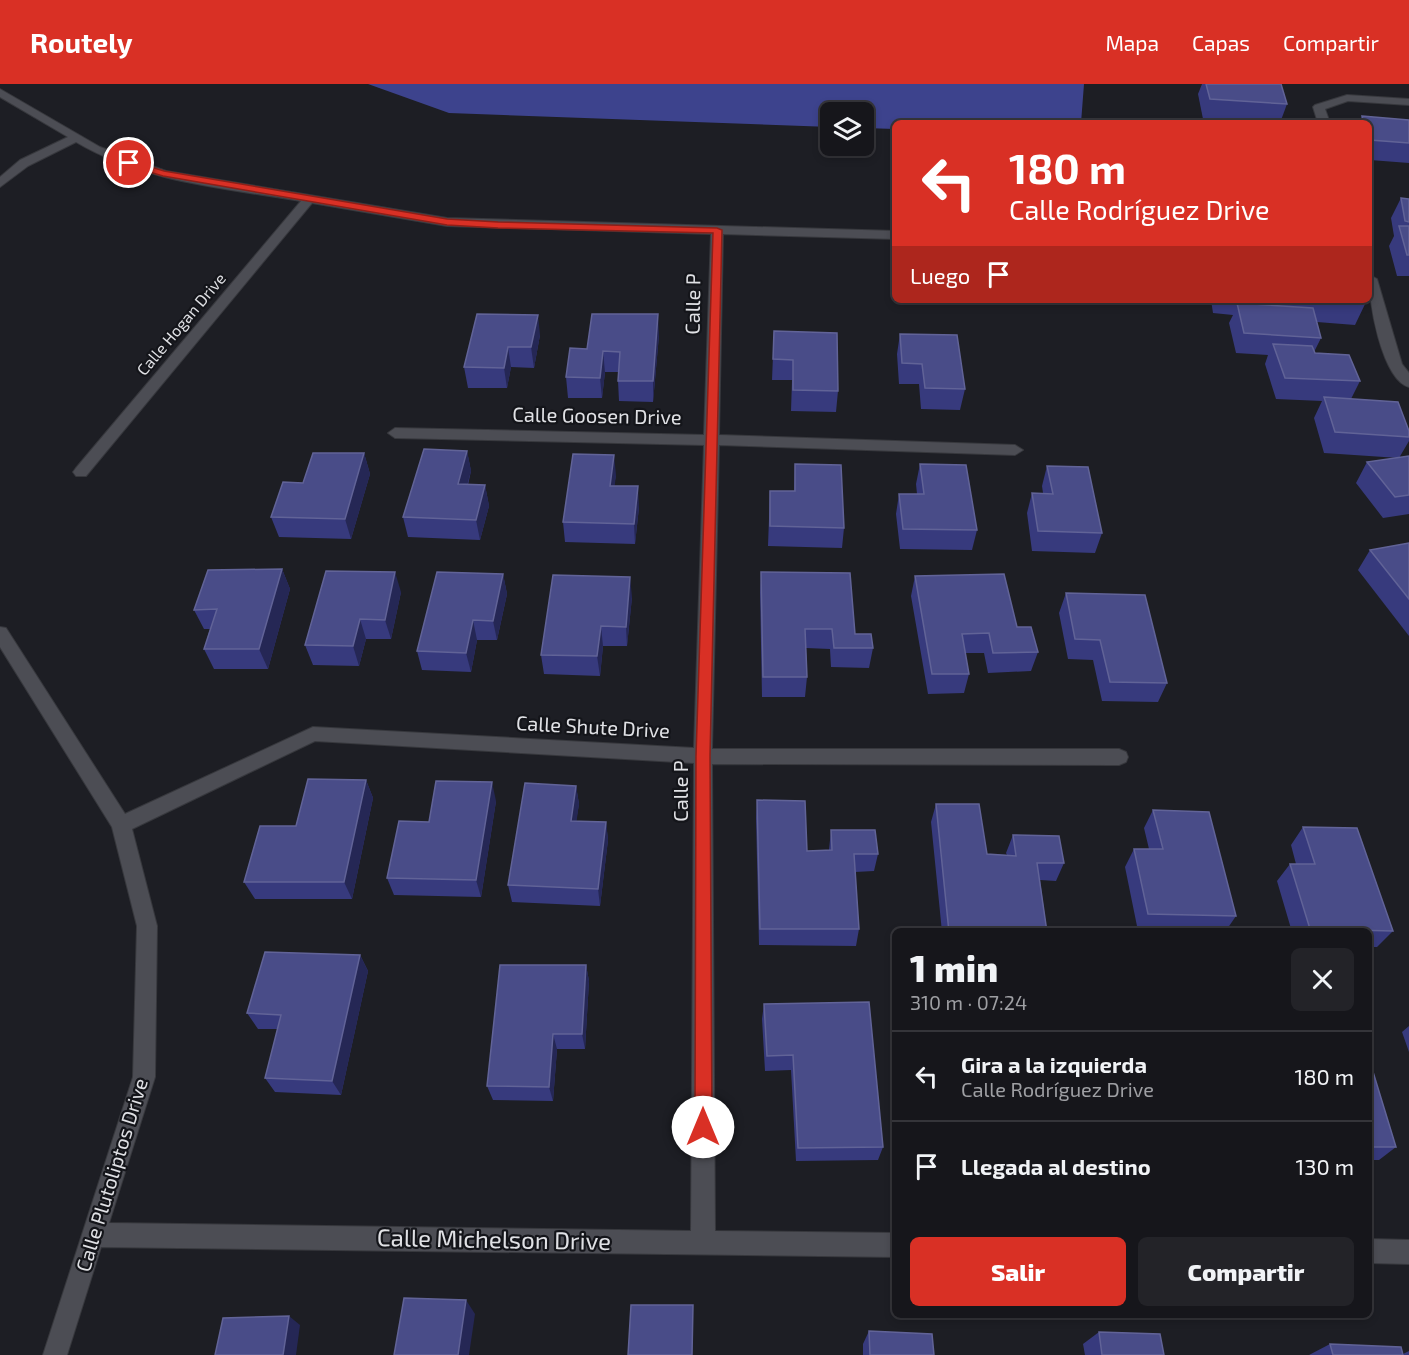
<!DOCTYPE html>
<html lang="es">
<meta charset="utf-8">
<style>
:root{--surface:#16161b;--page:#232328;--text:#f1f3f6;--muted:#9e9fa3;--line:#35353a;--accent:#d93025}
body{margin:0;font-family:"Exo 2",sans-serif;background:var(--page);color:var(--text);height:100vh;display:flex;flex-direction:column;font-size:22px;white-space:nowrap}
*{box-sizing:border-box;margin:0}
p{font-size:20px;color:var(--muted)}
.icon{flex:none;width:33px;height:33px;fill:none;stroke:currentColor;stroke-width:2;stroke-linecap:round;stroke-linejoin:round}
.map{position:relative;flex:1;overflow:hidden}
.sheet{position:absolute;left:892px;top:844px;width:480px;height:390px;display:flex;flex-direction:column;background:var(--surface);border-radius:9px;box-shadow:0 3px 9px #0003,0 0 0 2px var(--line)}
.sheet>*{flex:none}
.top-card{position:absolute;left:892px;top:36px;width:480px;height:183px;border-radius:9px;box-shadow:0 3px 9px #0003,0 0 0 2px var(--line);background:#d93025;color:#fff;overflow:hidden}
.controls{position:absolute;left:820px;top:18px;display:grid;gap:12px}
.controls a{display:grid;place-items:center;width:54px;height:54px;border-radius:9px;background:var(--surface);box-shadow:0 3px 9px #0003,0 0 0 2px var(--line);font-size:30px}
.pin{position:absolute;display:grid;place-items:center;width:51px;height:51px;color:#fff;margin:-26px;border:3px solid #fff;border-radius:50%;box-shadow:0 2px 6px #0007}
.me{position:absolute;width:66px;margin:-33px;rotate:0deg;stroke-linejoin:round;filter:drop-shadow(0 0 4px #0008)}
.turn{display:flex;align-items:center;gap:21px;height:126px;padding:0 18px;font-size:27px}
.turn .icon{width:78px;height:78px;stroke-width:2.5}
.turn b{display:block;font-size:42px;line-height:51px}
.then{display:flex;align-items:center;height:57px;padding:0 18px;background:#0003;gap:12px;font-size:22px}
.round{display:grid;place-items:center;flex:none;width:63px;height:63px;border-radius:9px;background:var(--page)}
.head{display:flex;align-items:center;justify-content:space-between;height:102px;padding:0 18px}
h1{font-size:36px;font-weight:800;line-height:45px}
.cta{display:flex;gap:12px;margin-top:auto;padding:12px 18px}
.cta a{flex:1;height:69px;border-radius:9px;background:var(--accent);color:#fff;font-size:24px;font-weight:800;line-height:69px;text-align:center}
.cta a+a{background:var(--page);color:var(--text)}
ul{padding:0;list-style:none}
li{display:flex;align-items:center;gap:18px;height:90px;padding:0 18px;border-top:2px solid var(--line)}
li div{flex:1}
li b{display:block;font-size:22px}
li em{font-style:normal}
header{display:flex;align-items:center;gap:36px;box-sizing:border-box;height:84px;padding:0 30px;background:var(--accent);color:#fff}
header strong{font-size:28px}
nav{display:flex;gap:33px;margin-inline-start:auto;font-size:21px}
.map>svg:first-child{display:block}
.forest{fill:#3d438d}
.lines{fill:none;stroke-linecap:round;stroke-linejoin:round}
.street-casing{stroke:#37383d;stroke-width:2}
.street{fill:#4c4d54;fill-rule:evenodd}
.wall{fill:#373a7d}
.shaded-wall{fill:#252755}
.building{fill:#494c88;stroke:#616397;stroke-width:1.5}
.route{fill:#d93025;stroke:#8d1f18;stroke-width:1.5}
.labels{text-anchor:middle;stroke-width:4.5;stroke-linejoin:round;paint-order:stroke}
.far-street-label{font-size:16px;fill:#e0e1e5;stroke:#14151a}
.street-label{font-size:20px;fill:#e0e1e5;stroke:#14151a}
.near-street-label{font-size:24px;fill:#e0e1e5;stroke:#14151a}
</style>
<header>
<strong>Routely</strong>
<nav><a>Mapa</a><a>Capas</a><a>Compartir</a></nav>
</header>
<div class="map">
<svg width="1409" height="1271" viewBox="0 0 1409 1271">
<rect width="100%" height="100%" fill="#1d1e24"/>
<path class="forest" d="M368 0H1084L1081 39H896L895 45 864 44V28H831V43L449 29Z"/>
<g class="lines">
<g class="street-casing">
<g id="street">
<path d="M0 5 100 63 166 87 447 134 896 147V155L723 150 719 351 1015 361 1023 366 1015 371 719 361 712 665H1119L1126 668 1128 673 1126 678 1119 681 712 680 715 1147 896 1149V1173L101 1163 67 1271H43L133 993 137 842 112 743 0 563V543L6 544 125 730 313 643 694 664 704 361 395 354 388 349 395 344 704 351 711 150 447 142 312 119 86 392H76L73 388 76 384 301 117C225 104 143 98 76 58L28 82 0 103V93L20 76 68 53 0 13ZM315 657 694 679 691 1147 109 1139 155 993 157 842 132 745Z"/>
<path d="M1347 11 1409 15V21L1348 17 1325 25 1330 39H1318L1313 23 1315 21Z"/>
<path d="M1370 191 1377 195 1402 280 1409 289V303C1382 296 1367 214 1370 191Z"/>
<path d="M1370 1155 1409 1156V1180L1370 1179Z"/>
</g>
</g>
<use href="#street" class="street"/>
</g>
<g class="wall">
<path d="M1202 0H1281L1287 20 1280 39 1203 35 1198 10Z"/>
<path d="M1362 32 1409 36V79L1370 76V39H1359Z"/>
<path d="M1401 114 1409 115V192H1397L1389 162 1394 152 1391 134Z"/>
<path d="M1211 216H1367L1355 241 1317 238 1321 254 1314 268 1360 297 1351 315 1409 353V357L1399 374 1409 372V430L1383 434 1356 399 1367 378 1399 374 1324 369 1314 334 1322 317 1276 315 1265 280 1268 271 1236 269 1229 239 1233 231 1213 229Z"/>
<path d="M477 230 540 251 534 284 511 283 507 304H468L464 283Z"/>
<path d="M774 247 838 307 836 328 791 327 792 296H772Z"/>
<path d="M900 250 965 305 960 326 921 325 919 300H899L897 270Z"/>
<path d="M659 251 653 318 619 317 618 297V288H605L602 314H568L566 293 587 265Z"/>
<path d="M467 367 471 387 468 401H485L489 422 480 456 408 453 403 433Z"/>
<path d="M364 369 370 390 351 455 279 453 271 433 303 399Z"/>
<path d="M795 380 844 444 842 464 768 462 770 407H794Z"/>
<path d="M920 380 977 446 972 466 900 465 896 430 899 410H917L916 400Z"/>
<path d="M1047 382 1102 449 1095 469 1032 467 1027 429 1032 409H1043L1042 402Z"/>
<path d="M616 391 614 402 639 423 635 460 565 458 563 438Z"/>
<path d="M1409 459V552L1358 486 1370 466Z"/>
<path d="M282 485 290 505 268 585H214L204 565 210 545H204L194 526Z"/>
<path d="M761 488 855 550 873 564 869 584 831 583 830 565 806 564 807 593 805 613H762L760 508Z"/>
<path d="M503 490 507 510 497 556H477L471 588 422 586 417 567Z"/>
<path d="M915 492 1017 543 1038 568 1031 587 988 589 984 569H965L969 590 964 609 928 610 911 512Z"/>
<path d="M401 508 391 555H366L359 582 313 581 305 561Z"/>
<path d="M1066 509 1167 599 1158 618 1102 617 1093 576 1068 575 1059 529Z"/>
<path d="M632 513 627 562H603L600 592 544 590 541 571Z"/>
<path d="M366 696 373 714 352 815H255L244 798Z"/>
<path d="M576 702 579 720 576 737 606 738 608 756 600 822 512 818 508 801Z"/>
<path d="M757 716 807 767 829 766 831 746 878 770 874 787 855 788 859 845 856 862 759 861 756 734Z"/>
<path d="M496 717 481 813 394 811 387 794 429 738Z"/>
<path d="M936 720 987 770 1007 771 1006 769 1013 751 1064 779 1056 797 1040 796 1047 848H942L931 738Z"/>
<path d="M1153 726 1236 832 1225 848 1138 847 1125 783 1134 765H1149L1144 744Z"/>
<path d="M1303 743 1393 847 1377 863H1370V848H1292L1277 797 1290 780H1296L1291 761Z"/>
<path d="M360 871 368 887 341 1011 275 1008 265 994 278 945H258L247 929Z"/>
<path d="M586 881 589 897 585 965H557L553 1017 493 1016 487 1002Z"/>
<path d="M764 920 883 1063 878 1076 796 1077 791 986 765 987 762 935Z"/>
<path d="M1409 942V968L1402 948Z"/>
<path d="M1370 978 1396 1063 1379 1076H1370Z"/>
<path d="M869 1247 934 1271H863V1260Z"/>
<path d="M1099 1248 1164 1271H1085L1083 1260Z"/>
<path d="M1330 1260 1403 1270 1409 1267V1271H1309Z"/>
</g>
<g class="shaded-wall">
<path d="M658 230 659 251 653 318V297Z"/>
<path d="M538 231 540 251 534 284 531 263Z"/>
<path d="M508 263 511 283 507 304 504 284Z"/>
<path d="M603 267 605 288 602 314 600 294Z"/>
<path d="M467 367 471 387 462 420 458 400Z"/>
<path d="M364 369 370 390 351 455 345 435Z"/>
<path d="M614 371 616 391 612 422 610 402Z"/>
<path d="M485 401 489 422 480 456 476 436Z"/>
<path d="M638 402 639 423 635 460 634 440Z"/>
<path d="M282 485 290 505 268 585 259 565Z"/>
<path d="M395 488 401 508 391 555 385 536Z"/>
<path d="M503 490 507 510 497 556 493 537Z"/>
<path d="M630 493 632 513 627 562 626 543Z"/>
<path d="M360 535 366 555 359 582 353 562Z"/>
<path d="M473 536 477 556 471 588 466 569Z"/>
<path d="M601 542 603 562 600 592 597 572Z"/>
<path d="M366 696 373 714 352 815 344 798Z"/>
<path d="M492 698 496 717 481 813 476 796Z"/>
<path d="M576 702 579 720 574 755 571 737Z"/>
<path d="M606 738 608 756 600 822 598 805Z"/>
<path d="M360 871 368 887 341 1011 332 997Z"/>
<path d="M586 881 589 897 585 965 582 950Z"/>
<path d="M553 950 557 965 553 1017 549 1003Z"/>
<path d="M466 1216 475 1230 469 1271H458Z"/>
<path d="M289 1232 300 1241 296 1271H283Z"/>
</g>
<g class="building">
<path d="M1206 0H1281L1287 20 1210 15Z"/>
<path d="M1362 32 1409 36V59L1370 56V39H1364Z"/>
<path d="M1401 114 1409 115V138L1405 137Z"/>
<path d="M1399 142H1409V171H1407Z"/>
<path d="M1237 219 1313 224 1321 254 1244 249Z"/>
<path d="M477 230 538 231 531 263H508L504 284 464 283Z"/>
<path d="M592 230H658L653 297H618L620 268 603 267 600 294 566 293 570 264 587 265Z"/>
<path d="M774 247 837 249 838 307 793 306V276L773 275Z"/>
<path d="M900 250 957 251 965 305 925 304 922 280 902 279Z"/>
<path d="M1273 260 1312 262 1315 269 1349 271 1360 297 1285 294Z"/>
<path d="M1324 313 1398 318 1409 347V353L1335 348Z"/>
<path d="M424 365 467 367 458 400 485 401 476 436 403 433Z"/>
<path d="M313 369H364L345 435 271 433 283 398 303 399Z"/>
<path d="M573 370 614 371 610 402H638L634 440 563 438Z"/>
<path d="M1409 372V411L1395 413 1367 378Z"/>
<path d="M795 380 841 381 844 444 770 442V407H795Z"/>
<path d="M920 380 966 381 977 446 903 445 899 410H924Z"/>
<path d="M1047 382 1088 383 1102 449 1038 447 1032 409 1053 410Z"/>
<path d="M1409 459V515L1370 466Z"/>
<path d="M282 485 259 565H204L217 525 194 526 208 486Z"/>
<path d="M326 487 395 488 385 536 360 535 353 562 305 561Z"/>
<path d="M437 488 503 490 493 537 473 536 466 569 417 567Z"/>
<path d="M761 488 850 489 855 550H871L873 564H834L832 545H805L807 593H763Z"/>
<path d="M1004 490 1017 543H1031L1038 568 993 569 989 549 962 550 969 590H932L915 492Z"/>
<path d="M553 491 630 493 626 543 601 542 597 572 541 571Z"/>
<path d="M1066 509 1145 511 1167 599 1110 598 1100 556 1075 555Z"/>
<path d="M308 695 366 696 344 798H244L260 742H296Z"/>
<path d="M436 697 492 698 476 796 387 794 399 737 429 738Z"/>
<path d="M525 699 576 702 571 737 606 738 598 805 508 801Z"/>
<path d="M757 716 805 717 807 767 832 766 831 746H875L878 770H854L859 845H760Z"/>
<path d="M936 720H979L987 770 1016 772 1013 751 1059 752 1064 779H1037L1047 848H949Z"/>
<path d="M1153 726 1209 728 1236 832 1148 830 1134 765H1163Z"/>
<path d="M1303 743 1357 744 1393 847 1310 845 1290 780H1315Z"/>
<path d="M265 868 360 871 332 997 265 994 281 931 247 929Z"/>
<path d="M500 881H586L582 950H553L549 1003 487 1002Z"/>
<path d="M869 918 883 1063 798 1064 793 971 767 972 764 920Z"/>
<path d="M1370 978 1396 1063H1370Z"/>
<path d="M404 1214 466 1216 458 1271H394Z"/>
<path d="M631 1221H693L692 1271H628Z"/>
<path d="M289 1232 283 1271H215L223 1234Z"/>
<path d="M869 1247 932 1250 934 1271H870Z"/>
<path d="M1099 1248 1160 1250 1164 1271H1102Z"/>
<path d="M1330 1260 1401 1263 1403 1271H1333Z"/>
</g>
<path class="route" d="M129 76 164 87 447 135 498 138 717 144 722 146 710 672 712 1043 709 1049 703 1052 697 1049 695 1043 696 672 713 149 498 144 447 141 163 92 125 81 124 79Z"/>
<g class="labels">
<g class="far-street-label">
<text transform="translate(181 240) rotate(-50)" y="6">Calle Hogan Drive</text>
</g>
<g class="street-label">
<text transform="translate(693 220) rotate(-89)" y="7">Calle P</text>
<text transform="translate(597 332) rotate(1)" y="7">Calle Goosen Drive</text>
<text transform="translate(593 643) rotate(3)" y="7">Calle Shute Drive</text>
<text transform="translate(681 707) rotate(-90)" y="7">Calle P</text>
<text transform="translate(112 1091) rotate(-73)" y="7">Calle Plutoliptos Drive</text>
</g>
<g class="near-street-label">
<text transform="translate(494 1156) rotate(1)" y="8">Calle Michelson Drive</text>
</g>
</g>
</svg>
<div class="controls">
<a><svg class="icon" aria-label="layers" viewBox="0 0 24 24"><path d="M12 4l9 5-9 5-9-5zM3 14l9 5 9-5"/></svg></a>
</div>
<div class="pin" style="left:129px;top:79px;background:#d93025"><svg class="icon" aria-label="arrive" viewBox="0 0 24 24"><path d="M6 21V4h12l-3 4 3 4H6"/></svg></div>
<svg class="me" style="left:703px;top:1043px" viewBox="-20 -20 40 40"><circle r="19" fill="#fff"/><path d="M0-13L10 11 0 6-10 11z" fill="#d93025"/></svg>
<div class="top-card">
<div class="turn"><svg class="icon" aria-label="left" viewBox="0 0 24 24"><path d="M17 20v-9H6M10 6l-5 5 5 5"/></svg><div><b>180 m</b>Calle Rodríguez Drive</div></div>
<div class="then">Luego<svg class="icon" aria-label="arrive" viewBox="0 0 24 24"><path d="M6 21V4h12l-3 4 3 4H6"/></svg></div>
</div>
<section class="sheet">
<div class="head"><div><h1>1 min</h1><p>310 m · 07:24</p></div><a class="round"><svg class="icon" aria-label="close" viewBox="0 0 24 24"><path d="M6 6l12 12M18 6L6 18"/></svg></a></div>
<ul>
<li><svg class="icon" aria-label="left" viewBox="0 0 24 24"><path d="M17 20v-9H6M10 6l-5 5 5 5"/></svg><div><b>Gira a la izquierda</b><p>Calle Rodríguez Drive</p></div><em>180 m</em></li>
<li><svg class="icon" aria-label="arrive" viewBox="0 0 24 24"><path d="M6 21V4h12l-3 4 3 4H6"/></svg><div><b>Llegada al destino</b></div><em>130 m</em></li>
</ul>
<div class="cta"><a>Salir</a><a>Compartir</a></div>
</section>
</div>
